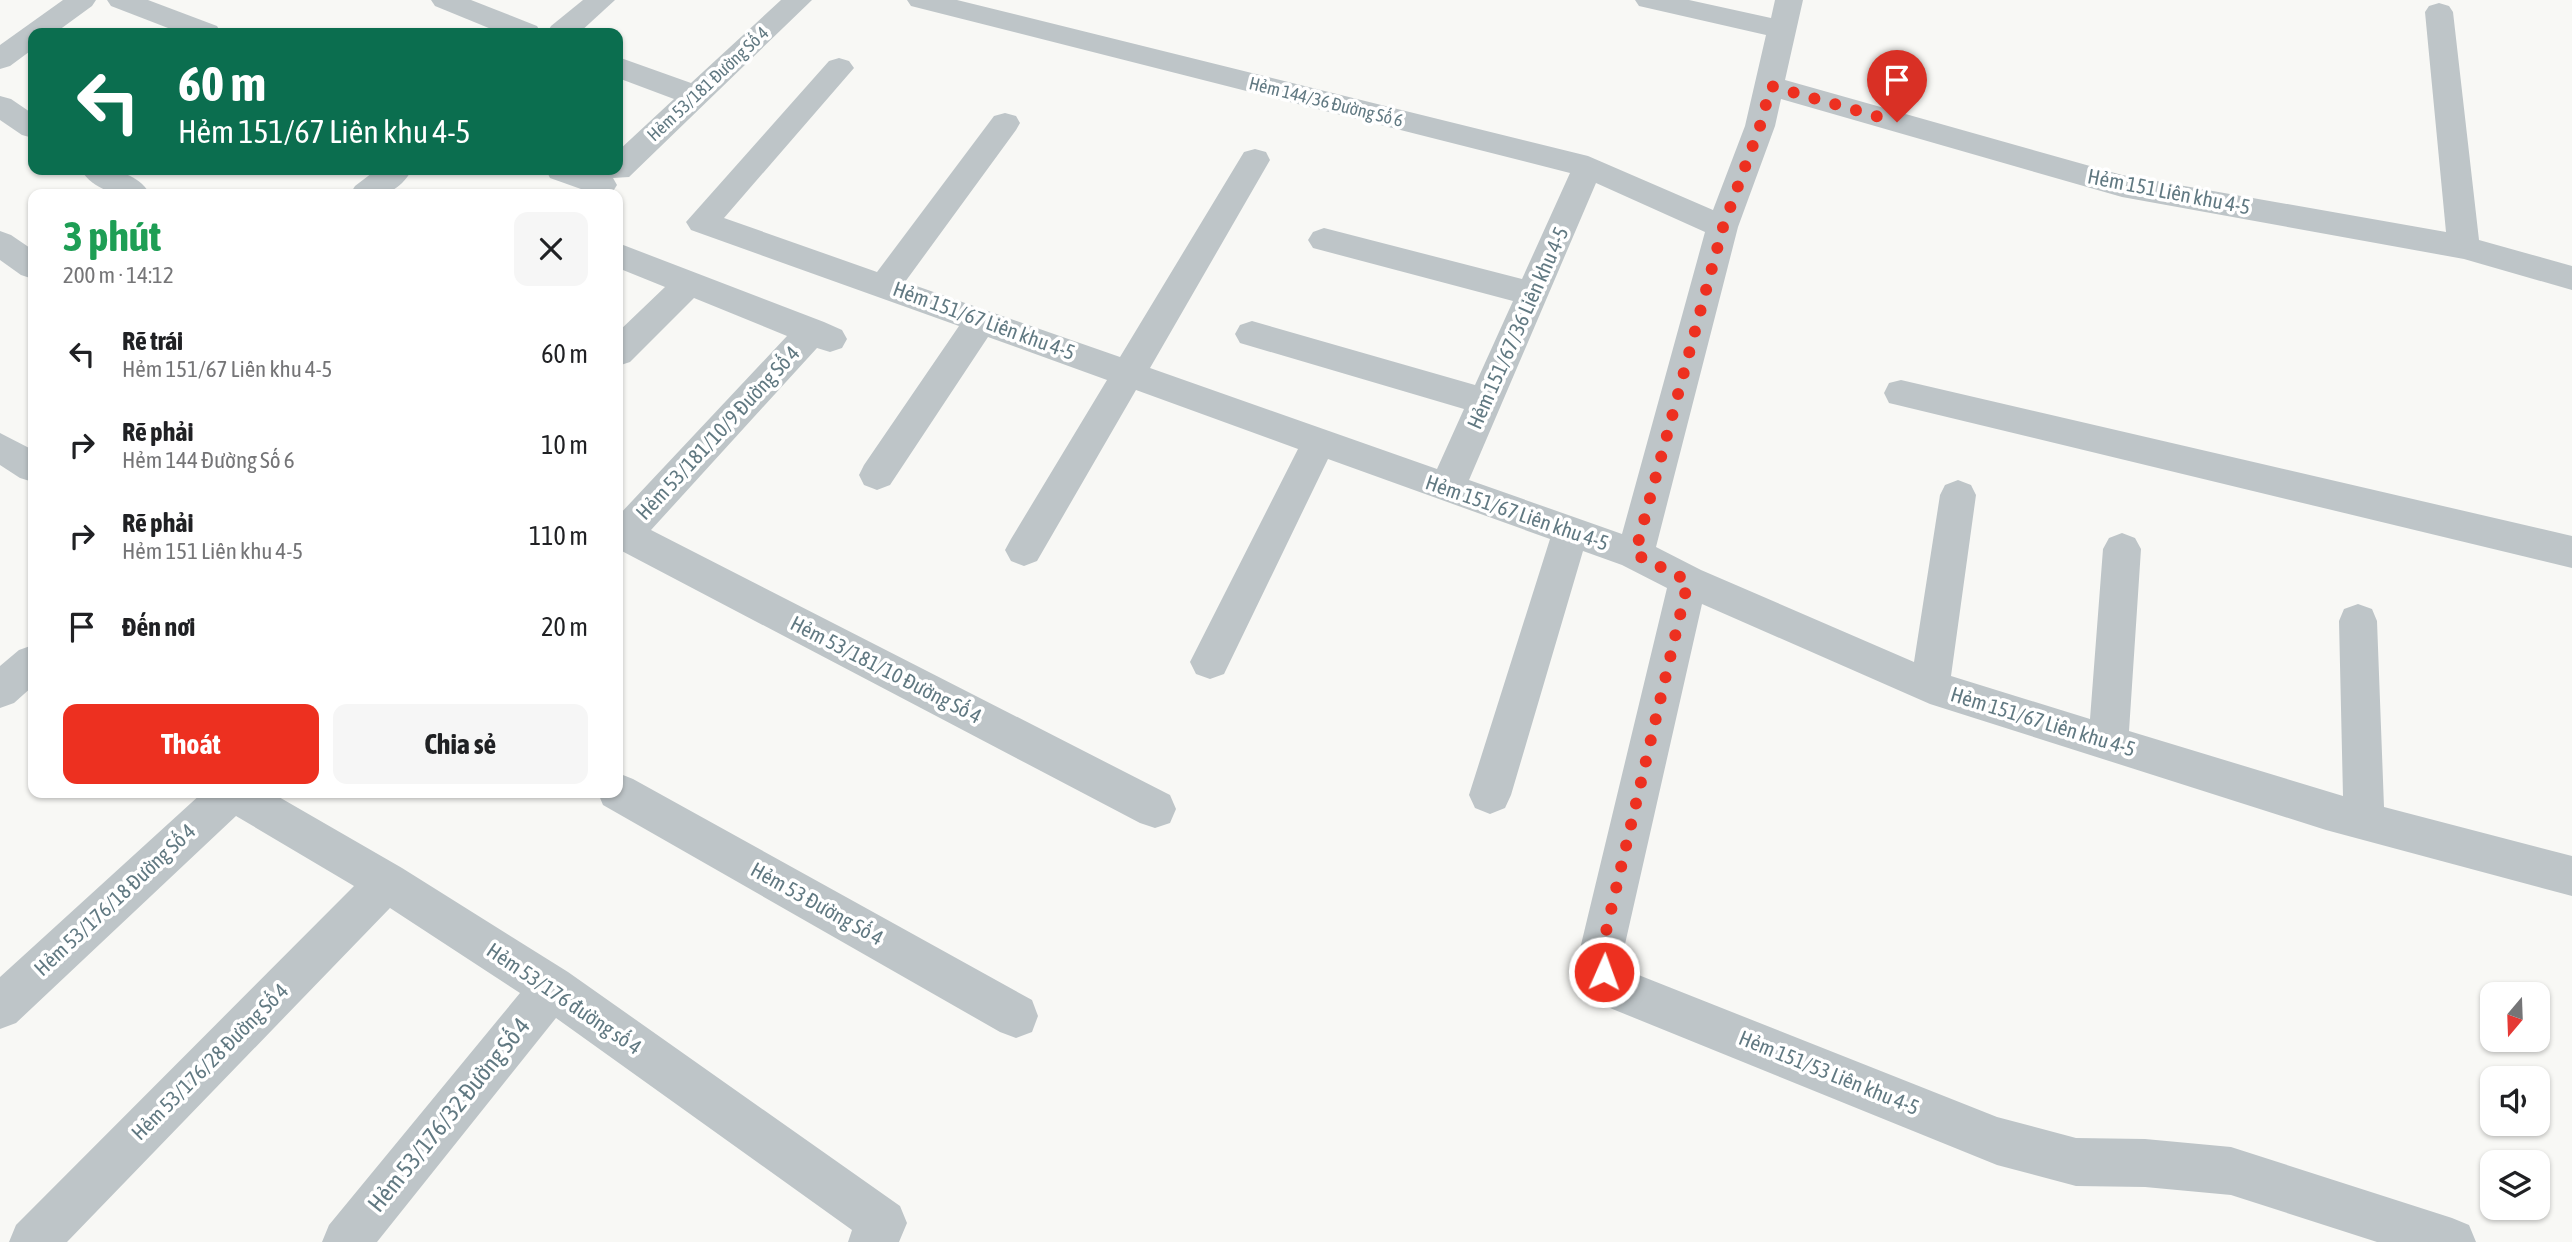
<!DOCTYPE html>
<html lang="vi">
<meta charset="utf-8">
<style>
:root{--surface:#fff;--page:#f6f6f6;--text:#202124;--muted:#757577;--accent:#ed3020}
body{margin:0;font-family:"Asap Condensed",sans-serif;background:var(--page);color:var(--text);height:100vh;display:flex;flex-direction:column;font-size:26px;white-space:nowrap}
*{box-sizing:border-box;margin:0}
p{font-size:23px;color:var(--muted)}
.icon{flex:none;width:38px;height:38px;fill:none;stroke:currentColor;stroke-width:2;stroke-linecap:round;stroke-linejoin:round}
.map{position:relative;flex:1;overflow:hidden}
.sheet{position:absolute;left:28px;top:189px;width:595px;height:609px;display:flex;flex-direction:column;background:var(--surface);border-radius:14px;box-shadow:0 2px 5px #0004}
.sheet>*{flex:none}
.top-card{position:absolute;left:28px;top:28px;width:595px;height:147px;border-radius:14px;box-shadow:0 2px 5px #0004;background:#0b6e4f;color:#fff;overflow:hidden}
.needle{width:46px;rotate:199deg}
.fabs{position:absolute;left:2480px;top:982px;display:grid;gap:14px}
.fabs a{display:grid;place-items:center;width:70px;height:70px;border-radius:14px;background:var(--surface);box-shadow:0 2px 5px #0004;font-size:35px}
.pin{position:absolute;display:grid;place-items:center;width:60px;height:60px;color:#fff;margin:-72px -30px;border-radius:50% 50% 50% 0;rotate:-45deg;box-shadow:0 0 7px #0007}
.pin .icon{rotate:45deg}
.me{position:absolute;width:77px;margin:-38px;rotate:2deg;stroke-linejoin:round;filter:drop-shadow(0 0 5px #0008)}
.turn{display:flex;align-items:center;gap:24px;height:147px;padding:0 35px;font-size:32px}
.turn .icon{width:91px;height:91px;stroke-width:2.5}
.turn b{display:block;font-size:49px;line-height:60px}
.round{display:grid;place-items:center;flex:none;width:74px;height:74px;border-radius:14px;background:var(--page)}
.headline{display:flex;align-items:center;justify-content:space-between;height:119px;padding:0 35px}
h1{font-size:42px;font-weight:700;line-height:52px;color:#1e9e55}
.primary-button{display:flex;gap:14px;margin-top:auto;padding:14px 35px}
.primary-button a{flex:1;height:80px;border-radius:14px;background:var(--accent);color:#fff;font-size:28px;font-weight:700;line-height:80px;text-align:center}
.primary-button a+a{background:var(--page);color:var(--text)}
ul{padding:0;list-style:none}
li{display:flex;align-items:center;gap:21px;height:91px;padding:0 35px}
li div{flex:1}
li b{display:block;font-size:26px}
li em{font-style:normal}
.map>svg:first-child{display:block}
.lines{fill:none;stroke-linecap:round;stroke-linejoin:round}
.minor{fill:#bec5c8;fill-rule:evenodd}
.route{stroke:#ed3020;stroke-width:12;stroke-dasharray:0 21.6}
.labels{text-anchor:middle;stroke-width:7;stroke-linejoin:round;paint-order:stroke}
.far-street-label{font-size:18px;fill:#617982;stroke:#fff}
.street-label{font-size:21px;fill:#617982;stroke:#fff}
.near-street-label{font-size:24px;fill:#617982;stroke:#fff}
</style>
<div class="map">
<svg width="2572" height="1242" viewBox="0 0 2572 1242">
<rect width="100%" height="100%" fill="#f8f8f5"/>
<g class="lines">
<g class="minor">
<path d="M63 0H96L92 6 55 33H33V49L10 66 0 69V45Z"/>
<path d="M107 0H148L217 26 221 33H181L111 6Z"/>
<path d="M431 0H471L537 26 541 33H501L435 6Z"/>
<path d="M583 0H615L579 33H547L551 26Z"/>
<path d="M781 0H812L629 177 613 178 617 185 612 193 595 194 550 178 546 170H592L606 175 603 170H618V151L674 99 618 78V57L691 83Z"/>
<path d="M907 0H957L1588 156 1713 210 1745 126 1766 35 1639 6 1635 0H1689L1771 18 1775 0H1803L1785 80 2122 175 2446 232 2425 12 2429 6 2439 3 2449 6 2453 12 2479 240 2572 266V290L2464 259 2122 197 1781 99 1775 126 1738 227 1656 547 1701 570 1914 662 1940 495 1945 485 1958 480 1971 485 1976 495 1951 676 2090 719 2103 549 2109 538 2122 533 2135 538 2141 549 2129 731 2343 796 2339 621 2344 609 2358 604 2372 609 2377 621 2384 807 2572 856V896L2326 830 1930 704 1702 604 1623 953 1624 962 1636 974 1997 1117 2076 1138 2145 1139 2231 1147 2452 1218 2469 1225 2476 1242H2377L2231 1195 2145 1187 2076 1186 1997 1165 1605 1006C1589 988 1583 976 1579 953L1667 588 1622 565 1583 551 1511 795 1505 808 1490 814 1475 808 1469 795 1550 539 1328 459 1224 674 1210 679 1196 674 1190 662 1298 449 1136 390 1037 561 1024 566 1011 561 1005 550 1011 539 1107 380 988 337 890 485 877 490 864 485 859 475 864 465 959 326 691 230 686 222 829 61 839 58 849 61 854 68 724 218 877 272 994 116 1005 113 1016 116 1020 123 1016 130 905 282 1120 357 1244 152 1255 149 1266 152 1270 160 1150 368 1437 469 1464 409 1240 343 1235 334 1240 325 1252 321 1475 385 1513 301 1313 248 1308 240 1313 232 1324 228 1522 279 1570 173 911 6ZM1596 183 1705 232 1622 534 1469 480Z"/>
<path d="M0 96 11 99 33 114V138L22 135 0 120Z"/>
<path d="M81 170C107 169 135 169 150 194 124 195 97 195 81 170Z"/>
<path d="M376 170H412C395 198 379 194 350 194L355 186Z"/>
<path d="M0 231 11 235 33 250V279L21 275 0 260Z"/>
<path d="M618 243 824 322 842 330 847 339 842 348 830 352 817 348 651 530 1170 795 1176 809 1170 823 1155 828 1140 823 618 549V516L787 336 694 298 630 362 618 366V332L665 287 618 268Z"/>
<path d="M1901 380 2572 536V568L1889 403 1884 393 1889 383Z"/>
<path d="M0 433 33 450V482L20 478 0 465Z"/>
<path d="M33 645V686L14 703 0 708V666L19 650Z"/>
<path d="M618 773 633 779 1032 1000 1038 1016 1032 1032 1016 1038 1000 1032 603 805 598 793H618Z"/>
<path d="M202 793H272L402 868 568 972 900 1206 907 1223 899 1242H848L852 1230 556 1018 377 1242H322L329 1225 520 993 390 908 67 1242H9L16 1225 354 886 236 816 16 1023 0 1029V977Z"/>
</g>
</g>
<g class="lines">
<path class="route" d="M1604 972 1601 953 1688 581 1635 554 1723 227 1760 126 1771 86 1897 122"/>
</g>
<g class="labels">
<g class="far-street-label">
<text transform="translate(708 84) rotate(-43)" y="6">Hẻm 53/181 Đường Số 4</text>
<text transform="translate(1326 102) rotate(14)" y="6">Hẻm 144/36 Đường Số 6</text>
</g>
<g class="street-label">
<text transform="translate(2169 192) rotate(11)" y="7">Hẻm 151 Liên khu 4-5</text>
<text transform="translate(984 321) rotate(20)" y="7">Hẻm 151/67 Liên khu 4-5</text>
<text transform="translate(1518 328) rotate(-66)" y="7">Hẻm 151/67/36 Liên khu 4-5</text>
<text transform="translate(718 433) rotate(-47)" y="7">Hẻm 53/181/10/9 Đường Số 4</text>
<text transform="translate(1517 513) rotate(19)" y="7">Hẻm 151/67 Liên khu 4-5</text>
<text transform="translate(886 670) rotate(27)" y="7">Hẻm 53/181/10 Đường Số 4</text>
<text transform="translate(2043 722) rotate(17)" y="7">Hẻm 151/67 Liên khu 4-5</text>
<text transform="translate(115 900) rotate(-43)" y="7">Hẻm 53/176/18 Đường Số 4</text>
<text transform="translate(817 904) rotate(29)" y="7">Hẻm 53 Đường Số 4</text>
<text transform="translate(564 999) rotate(34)" y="7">Hẻm 53/176 đường số 4</text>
<text transform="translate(210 1062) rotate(-45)" y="7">Hẻm 53/176/28 Đường Số 4</text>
<text transform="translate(1829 1073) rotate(22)" y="7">Hẻm 151/53 Liên khu 4-5</text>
</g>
<g class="near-street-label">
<text transform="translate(449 1115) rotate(-51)" y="8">Hẻm 53/176/32 Đường Số 4</text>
</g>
</g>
</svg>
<div class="fabs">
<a><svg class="needle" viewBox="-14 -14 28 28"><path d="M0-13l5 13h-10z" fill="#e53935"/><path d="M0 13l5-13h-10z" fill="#757577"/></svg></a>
<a><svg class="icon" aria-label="sound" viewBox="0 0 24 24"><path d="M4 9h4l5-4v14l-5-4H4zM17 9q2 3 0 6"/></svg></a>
<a><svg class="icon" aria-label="layers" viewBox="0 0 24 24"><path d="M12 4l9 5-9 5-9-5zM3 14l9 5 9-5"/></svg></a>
</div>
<div class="pin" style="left:1897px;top:122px;background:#d93025"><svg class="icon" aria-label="arrive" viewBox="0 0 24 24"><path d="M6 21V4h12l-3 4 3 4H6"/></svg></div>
<svg class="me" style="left:1604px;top:972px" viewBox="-20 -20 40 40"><circle r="17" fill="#ed3020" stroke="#fff" stroke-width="3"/><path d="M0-11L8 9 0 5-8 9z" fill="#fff"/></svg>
<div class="top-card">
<div class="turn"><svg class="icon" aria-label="left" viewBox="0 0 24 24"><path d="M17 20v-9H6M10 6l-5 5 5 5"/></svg><div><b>60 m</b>Hẻm 151/67 Liên khu 4-5</div></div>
</div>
<section class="sheet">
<div class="headline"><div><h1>3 phút</h1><p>200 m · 14:12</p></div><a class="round"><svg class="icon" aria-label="close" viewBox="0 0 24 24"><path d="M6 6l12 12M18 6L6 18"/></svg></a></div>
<ul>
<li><svg class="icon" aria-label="left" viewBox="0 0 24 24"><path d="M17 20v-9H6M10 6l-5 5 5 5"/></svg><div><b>Rẽ trái</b><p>Hẻm 151/67 Liên khu 4-5</p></div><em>60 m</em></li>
<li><svg class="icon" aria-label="right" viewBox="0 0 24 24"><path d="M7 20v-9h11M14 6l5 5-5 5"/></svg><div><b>Rẽ phải</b><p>Hẻm 144 Đường Số 6</p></div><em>10 m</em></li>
<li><svg class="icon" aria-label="right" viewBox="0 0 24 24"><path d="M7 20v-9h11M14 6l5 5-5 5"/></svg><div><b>Rẽ phải</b><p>Hẻm 151 Liên khu 4-5</p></div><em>110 m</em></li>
<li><svg class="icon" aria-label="arrive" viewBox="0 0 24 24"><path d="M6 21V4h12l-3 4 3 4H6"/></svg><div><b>Đến nơi</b></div><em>20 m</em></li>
</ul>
<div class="primary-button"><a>Thoát</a><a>Chia sẻ</a></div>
</section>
</div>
